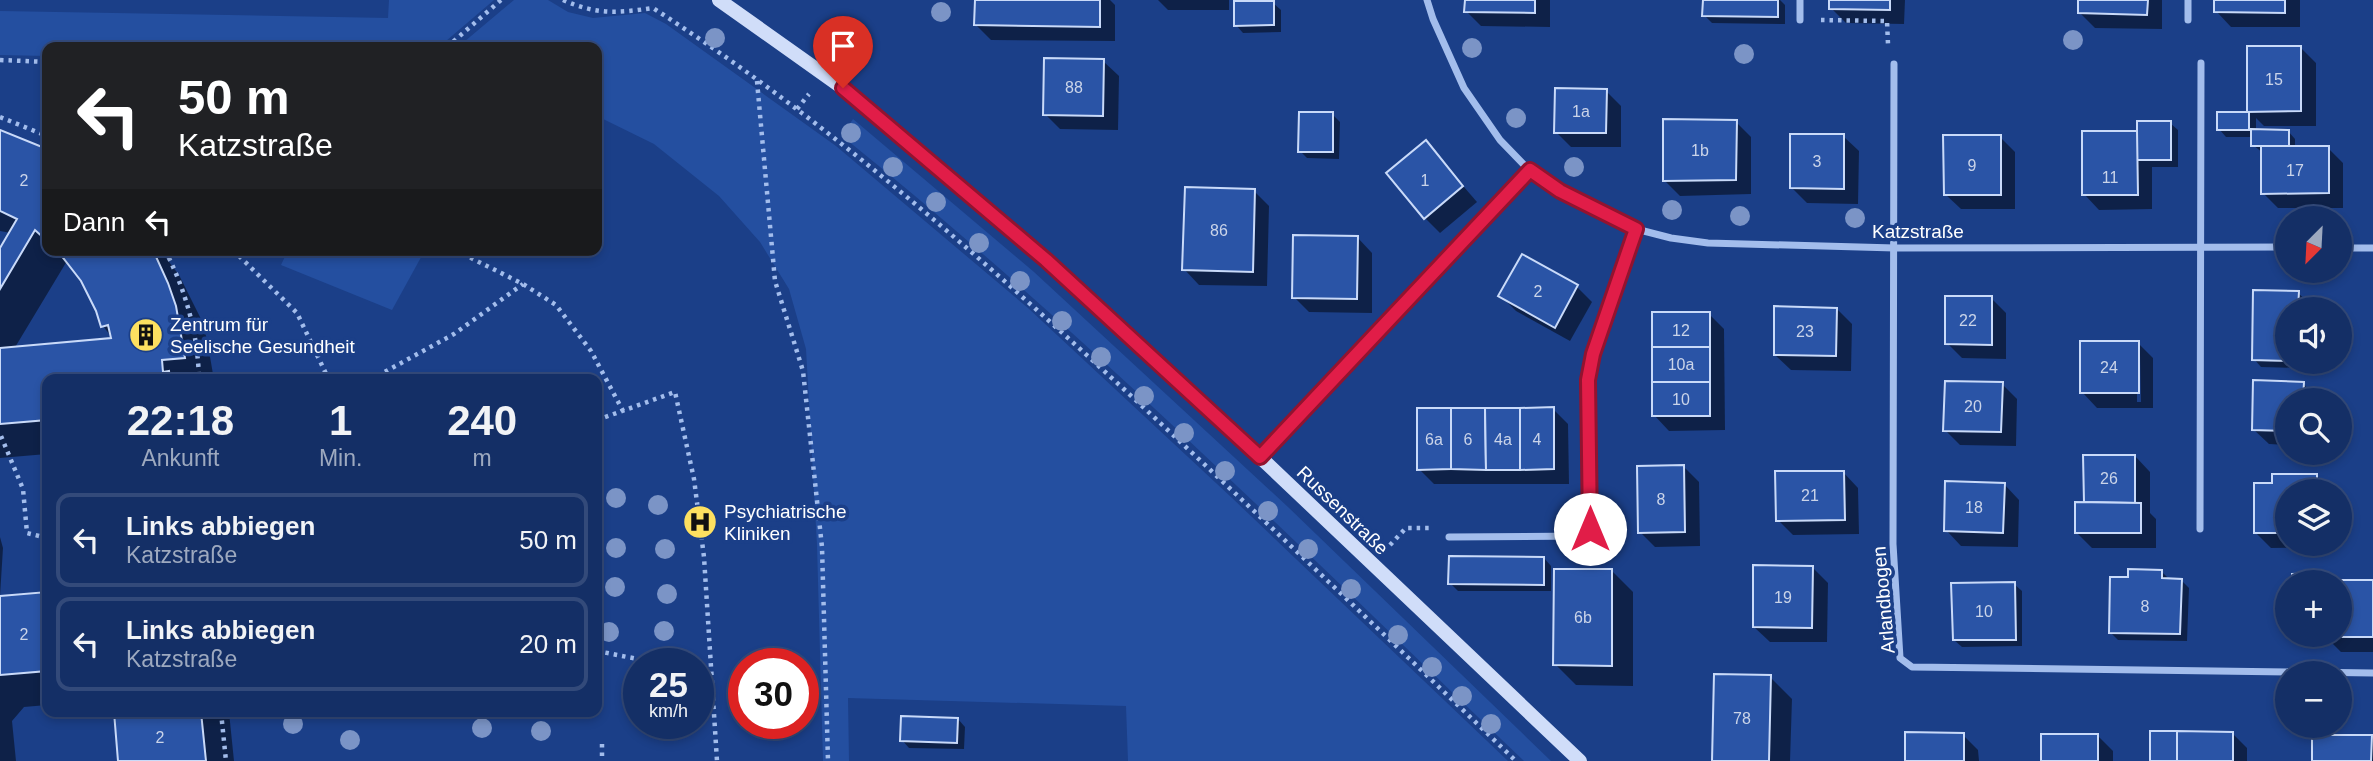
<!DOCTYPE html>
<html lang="de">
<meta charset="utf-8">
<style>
:root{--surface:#142f66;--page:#213b6f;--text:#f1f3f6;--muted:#9da9bf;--line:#334a7a}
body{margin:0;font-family:Helvetica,sans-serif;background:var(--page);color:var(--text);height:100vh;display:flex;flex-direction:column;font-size:26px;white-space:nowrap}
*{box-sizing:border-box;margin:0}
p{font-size:23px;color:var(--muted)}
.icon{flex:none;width:38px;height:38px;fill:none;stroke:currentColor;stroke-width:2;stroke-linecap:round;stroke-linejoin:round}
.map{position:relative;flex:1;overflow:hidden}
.side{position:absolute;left:42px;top:374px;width:560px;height:343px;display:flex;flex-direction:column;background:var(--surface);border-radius:14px;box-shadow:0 4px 10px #0003,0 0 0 2px var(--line)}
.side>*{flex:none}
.guide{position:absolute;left:42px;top:42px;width:560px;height:214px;border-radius:14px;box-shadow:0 4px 10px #0003,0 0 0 2px var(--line);background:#202124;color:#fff;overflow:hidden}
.needle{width:46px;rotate:204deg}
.tools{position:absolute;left:2275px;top:206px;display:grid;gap:14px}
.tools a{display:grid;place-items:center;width:77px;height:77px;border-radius:50%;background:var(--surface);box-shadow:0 4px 10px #0003,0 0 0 2px var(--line);font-size:35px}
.speed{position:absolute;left:623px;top:648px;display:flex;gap:14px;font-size:35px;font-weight:700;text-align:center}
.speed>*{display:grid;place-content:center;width:91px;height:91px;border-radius:50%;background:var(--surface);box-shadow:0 4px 10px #0003,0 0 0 2px var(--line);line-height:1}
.speed small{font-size:18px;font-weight:400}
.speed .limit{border:10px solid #d22;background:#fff;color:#111}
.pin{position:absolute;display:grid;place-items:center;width:60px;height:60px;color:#fff;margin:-72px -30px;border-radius:50% 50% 50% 0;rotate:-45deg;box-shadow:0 0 7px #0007}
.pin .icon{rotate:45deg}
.me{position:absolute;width:77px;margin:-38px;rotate:0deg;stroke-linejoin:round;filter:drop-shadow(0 0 5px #0008)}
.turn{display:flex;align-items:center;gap:24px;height:147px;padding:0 21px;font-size:32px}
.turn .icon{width:91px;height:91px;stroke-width:2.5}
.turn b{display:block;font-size:49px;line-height:60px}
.then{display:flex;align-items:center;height:66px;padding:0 21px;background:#0003;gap:14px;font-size:26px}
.eta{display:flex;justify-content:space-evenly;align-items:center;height:119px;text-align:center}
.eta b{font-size:42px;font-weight:700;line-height:49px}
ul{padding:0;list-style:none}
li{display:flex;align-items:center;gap:21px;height:94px;margin:0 14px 10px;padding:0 7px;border:4px solid var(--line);border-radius:14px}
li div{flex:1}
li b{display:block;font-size:26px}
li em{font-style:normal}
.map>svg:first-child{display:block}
.green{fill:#244fa0}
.shadow{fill:#0007;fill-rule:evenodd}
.building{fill:#2a54a6;stroke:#c9daf9;stroke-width:2}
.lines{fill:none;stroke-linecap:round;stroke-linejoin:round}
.path{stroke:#a3bdec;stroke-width:4.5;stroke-dasharray:3.5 5;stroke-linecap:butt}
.street{stroke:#a3bdec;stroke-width:7}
.secondary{stroke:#d0ddf9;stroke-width:14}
.tree{fill:#7b94c6}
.route-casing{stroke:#92132f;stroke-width:18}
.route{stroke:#e11d48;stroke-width:12}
.labels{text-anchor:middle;stroke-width:7;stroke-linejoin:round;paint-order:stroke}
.number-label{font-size:16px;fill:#cad4e9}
.street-label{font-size:19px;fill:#fff;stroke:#1b3f88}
.poi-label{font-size:19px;fill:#fff;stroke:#1b3f88;text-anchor:start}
</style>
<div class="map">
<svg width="2373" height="761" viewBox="0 0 2373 761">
<rect width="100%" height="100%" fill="#1b3f88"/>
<g class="green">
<path d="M389 0H494L439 47H47V56L0 55V11L388 18Z"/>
<path d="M514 0H548L568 12 593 18 645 13 666 24 836 146 1028 308 1231 497 1508 761H1128L1126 706 848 698 849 761H823L817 545 806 349 789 289 760 242 719 196 654 144 597 116V47H458Z"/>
<path d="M853 119 1034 272 1288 507 1551 761H1524C1301 548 1082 329 842 136Z"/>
<path d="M288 250H425L392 310 281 265Z"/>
</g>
<g class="shadow">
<path d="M976 0H1110L1115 5V41L991 40 976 25Z"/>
<path d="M1158 0H1229V10H1168Z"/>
<path d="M1466 0H1550V27L1481 26 1466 11Z"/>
<path d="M1703 0H1780L1785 5V24L1712 23 1704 15Z"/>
<path d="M1831 0H1905L1904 24 1846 23 1831 8Z"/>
<path d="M2080 0H2162V29L2095 28 2080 13Z"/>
<path d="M2216 0H2300V27H2231L2216 11Z"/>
<path d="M1273 3 1281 10V32L1243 33 1236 25Z"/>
<path d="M2248 48H2301L2316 63V126H2264L2256 118V131H2288L2295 139V148H2328L2343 163V208H2278L2263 193V153L2253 145V137H2226L2219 129 2249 114Z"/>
<path d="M1103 61 1119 76 1118 130 1060 129 1045 114Z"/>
<path d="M1606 91 1621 106V147H1571L1556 132Z"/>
<path d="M1332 114 1340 122 1339 159 1307 158 1300 151Z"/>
<path d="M1736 122 1751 137V194L1680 196 1665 181Z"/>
<path d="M2170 123 2178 130V167H2152V209L2099 210 2084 194 2136 133Z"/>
<path d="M0 133 23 139 47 151V250H160L179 275 200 317 207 339 214 380H47V454L0 458V251L11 233 0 231ZM67 261 83 280 103 326 113 339 14 349Z"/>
<path d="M1843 136 1859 151 1858 204 1807 203 1792 188Z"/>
<path d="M2000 137 2015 152V209H1961L1945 194Z"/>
<path d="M1425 142 1477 202 1440 233 1425 218Z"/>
<path d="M1254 191 1269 206 1267 286 1199 285 1184 269Z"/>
<path d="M1357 237 1372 253V313L1309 312 1294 297Z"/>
<path d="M1577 287 1592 302 1570 341 1516 311 1501 296Z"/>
<path d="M2298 293 2306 300 2305 310H2287V362H2304V368L2261 367 2254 359Z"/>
<path d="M1991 298 2006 313V359L1962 358 1947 343Z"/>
<path d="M1837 309 1852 324 1851 371 1791 370 1775 355Z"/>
<path d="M1709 314 1724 329 1725 430 1669 431 1654 415Z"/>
<path d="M2138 343 2153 358V408H2097L2082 392ZM2137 355H2140L2141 402H2137Z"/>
<path d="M2303 383 2318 401H2287V445L2269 444 2253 429Z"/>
<path d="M2002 384 2017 399 2016 446 1960 445 1945 430Z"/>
<path d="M1553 409 1568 424 1569 484H1434L1419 469Z"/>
<path d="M2085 456H2135L2150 472V513L2156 519V548H2092L2077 533 2085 504Z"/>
<path d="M1684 467 1699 482 1700 546 1655 547 1640 532Z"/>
<path d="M1843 472 1858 488 1859 534 1793 535 1778 520Z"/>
<path d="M2317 476 2332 492H2287V544H2332V547L2271 548 2256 533 2274 484Z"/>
<path d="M2004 484 2019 500 2018 547 1961 546 1946 530Z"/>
<path d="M0 537 3 548 0 596Z"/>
<path d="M1544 558 1551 566V591H1458L1450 583Z"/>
<path d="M1813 568 1828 583 1827 642H1770L1754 627Z"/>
<path d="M1612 571 1633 592V686L1576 685 1555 664Z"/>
<path d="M2162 572 2170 580H2181L2189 588 2187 641 2118 640 2110 632 2130 579Z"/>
<path d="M2323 575 2330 582H2373V652H2341L2326 637 2340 635V583H2294Z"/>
<path d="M2014 584 2022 591V646L1962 647 1954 640Z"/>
<path d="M47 593V705L24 707 12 721 16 761H0V598Z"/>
<path d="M1770 677 1792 699 1790 761H1714Z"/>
<path d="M116 712H229L234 761H120Z"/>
<path d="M958 719 965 727 964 749 909 748 902 740Z"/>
<path d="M2232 733 2247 748V761H2152Z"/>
<path d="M1963 735 1978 750 1979 761H1907Z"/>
<path d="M2098 736 2113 751V761H2043Z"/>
<path d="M2371 737 2373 739V761H2314Z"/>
</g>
<g class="building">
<path d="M975 0H1100V27L974 25Z"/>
<path d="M1465 0H1535V13L1464 12Z"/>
<path d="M1703 0H1778V17L1702 16Z"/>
<path d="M1829 0H1890V10L1829 9Z"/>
<path d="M2078 0H2148L2147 15 2078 13Z"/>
<path d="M2214 0H2285V13L2214 12Z"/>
<path d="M1234 1H1274V25L1234 26Z"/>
<path d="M2247 46H2301V111L2247 112Z"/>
<path d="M1044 58 1104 59 1103 116 1043 115Z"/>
<path d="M1555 88 1607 89 1606 133H1554Z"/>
<path d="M1299 112H1333V152H1298Z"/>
<rect x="2217" y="112" width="32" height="18"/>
<path d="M1663 119 1737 120 1736 180 1663 181Z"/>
<rect x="2137" y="121" width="34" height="39"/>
<path d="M2251 129 2289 130V146H2251Z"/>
<path d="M0 130 47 149V241L35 230 0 289V248L17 219 0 211Z"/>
<path d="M2082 131H2137L2138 195H2082Z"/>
<path d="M1790 134H1844V189L1790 188Z"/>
<path d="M1943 135H2001V195H1944Z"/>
<path d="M1426 140 1463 186 1424 219 1386 173Z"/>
<path d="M2261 146H2329V193L2261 194Z"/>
<path d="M1185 187 1255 189 1253 272 1182 270Z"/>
<path d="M1293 235 1358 236 1357 299 1292 298Z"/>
<path d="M57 250H153L168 283 176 306 185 358 162 360 163 372 169 371 170 380H47V420L0 424V348L111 338 108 325 101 327 96 311 81 281Z"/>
<path d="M1522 254 1578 285 1555 328 1498 296Z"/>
<path d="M2253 290 2299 291 2298 310H2287V361L2252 360Z"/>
<path d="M1945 296H1992V345L1945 344Z"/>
<path d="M1774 306 1837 308 1836 356 1774 355Z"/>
<rect x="1652" y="312" width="58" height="35"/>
<rect x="2080" y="341" width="59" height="52"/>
<rect x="1652" y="347" width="58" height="35"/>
<path d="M2253 380 2304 382 2303 401H2287V431L2252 430Z"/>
<path d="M1945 381 2003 382 2001 432 1943 431Z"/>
<rect x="1652" y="382" width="58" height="34"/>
<path d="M1554 407V469L1520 470V408Z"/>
<path d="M1417 408H1451V469L1417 470Z"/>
<path d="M1451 408H1485L1486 470 1451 469Z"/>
<path d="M1485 408H1520V470H1486Z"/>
<path d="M2083 455H2135V503L2084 502Z"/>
<path d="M1684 465 1685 532 1638 533 1637 466Z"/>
<path d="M1775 471H1844L1845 520 1776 521Z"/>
<path d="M2272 474H2317V492H2287V533H2254V483H2272Z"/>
<path d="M1945 481 2005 483 2003 533 1944 531Z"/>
<path d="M2075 502 2141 503V533H2075Z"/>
<path d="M1449 556 1544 557V585L1448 584Z"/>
<path d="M1753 565 1813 566 1812 628 1753 627Z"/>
<path d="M1554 569H1612V666L1553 665Z"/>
<path d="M2128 569 2162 570V578L2182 579 2180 634 2109 633 2110 577H2128Z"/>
<path d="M2324 573V583H2292V574Z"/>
<path d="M2324 580H2373V637H2324V635H2340V583H2324Z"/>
<path d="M2015 582 2016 640H1953L1951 583Z"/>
<path d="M47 592V671L0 675V596Z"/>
<path d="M1714 674 1771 675 1769 761H1712Z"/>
<path d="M114 712H201L206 761H118Z"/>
<path d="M901 716 958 718 957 743 900 741Z"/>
<rect x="2150" y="731" width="27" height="30"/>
<path d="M2177 731 2233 732V761H2177Z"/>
<path d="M1905 732 1964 733V761H1905Z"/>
<rect x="2041" y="734" width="57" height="27"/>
<path d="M2312 735H2372L2371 761H2312Z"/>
</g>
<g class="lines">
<g class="path">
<path d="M563 0C597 15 618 13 653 8 825 119 977 254 1127 392 1258 514 1387 637 1516 761"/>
<path d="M1821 20 1887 21 1888 44"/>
<path d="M447 47 501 0"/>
<path d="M0 60 47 62"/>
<path d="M757 81 775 281 803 371 822 547 828 761"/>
<path d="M797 109 809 94"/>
<path d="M0 117 47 136"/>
<path d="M165 250C186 291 198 334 199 380"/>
<path d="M233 250 297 313 329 380"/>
<path d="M455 250 523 284 556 305 591 351 623 411"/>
<path d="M370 380 454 334 523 284"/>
<path d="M597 420 675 392 694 479 704 557 717 761"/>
<path d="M1 436 23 489 27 533 47 538"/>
<path d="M1390 545 1406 528H1429"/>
<path d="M597 651 658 663"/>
<path d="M698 672 711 674"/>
<path d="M221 712 226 761"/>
<path d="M602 744V761"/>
</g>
<g class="street">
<path d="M1427 0 1433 19 1464 88 1500 140 1530 171 1560 191 1636 229 1671 238 1708 243 1895 248 2287 247"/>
<path d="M1800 20V0"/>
<path d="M2188 20V0"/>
<path d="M1894 64 1893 544 1900 658 1912 667 2373 673"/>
<path d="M2340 248H2373"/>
<path d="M1260 457 1530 171"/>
<path d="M2200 529 2201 63"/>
<path d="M1449 537 1585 536 1590 529 1588 380 1593 354 1636 229"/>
</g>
<path class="secondary" d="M719 0 843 88 1046 260 1260 457 1580 761"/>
</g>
<g class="tree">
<circle cx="941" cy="12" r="10"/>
<circle cx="715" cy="38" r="10"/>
<circle cx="2073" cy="40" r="10"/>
<circle cx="1472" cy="48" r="10"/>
<circle cx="1744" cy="54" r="10"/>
<circle cx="1516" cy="118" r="10"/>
<circle cx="851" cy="133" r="10"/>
<circle cx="893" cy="167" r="10"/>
<circle cx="1574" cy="167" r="10"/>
<circle cx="936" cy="202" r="10"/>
<circle cx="1672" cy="210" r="10"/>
<circle cx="1740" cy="216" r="10"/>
<circle cx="1855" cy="218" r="10"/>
<circle cx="979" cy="243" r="10"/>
<circle cx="1020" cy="281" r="10"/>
<circle cx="1062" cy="321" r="10"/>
<circle cx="1101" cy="357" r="10"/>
<circle cx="1144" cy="396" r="10"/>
<circle cx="1184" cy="433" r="10"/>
<circle cx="1225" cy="471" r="10"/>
<circle cx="616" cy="498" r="10"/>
<circle cx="658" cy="505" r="10"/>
<circle cx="1268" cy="511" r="10"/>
<circle cx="616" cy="548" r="10"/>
<circle cx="665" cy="549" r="10"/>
<circle cx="1308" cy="549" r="10"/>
<circle cx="615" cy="587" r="10"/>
<circle cx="1351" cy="589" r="10"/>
<circle cx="667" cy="594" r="10"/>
<circle cx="664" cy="631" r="10"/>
<circle cx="609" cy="632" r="10"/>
<circle cx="1398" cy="635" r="10"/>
<circle cx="1432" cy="667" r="10"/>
<circle cx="1462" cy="696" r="10"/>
<circle cx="293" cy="724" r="10"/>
<circle cx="1491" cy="724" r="10"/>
<circle cx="482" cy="728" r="10"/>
<circle cx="541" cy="731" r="10"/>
<circle cx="350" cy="740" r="10"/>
</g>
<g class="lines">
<g class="route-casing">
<path id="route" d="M843 88 1046 260 1260 457 1530 170 1560 191 1636 229 1593 354 1588 380 1590 529"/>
</g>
<use href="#route" class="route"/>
</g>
<defs>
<g id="building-disc" transform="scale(1.75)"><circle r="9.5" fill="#fde060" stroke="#1b3f88"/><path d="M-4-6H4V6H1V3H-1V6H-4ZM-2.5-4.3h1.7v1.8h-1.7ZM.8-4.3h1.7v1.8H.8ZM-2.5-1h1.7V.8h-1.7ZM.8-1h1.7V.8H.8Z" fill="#111"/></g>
<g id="hospital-disc" transform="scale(1.75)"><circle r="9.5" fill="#fde060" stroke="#1b3f88"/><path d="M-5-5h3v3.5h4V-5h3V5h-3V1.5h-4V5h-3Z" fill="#111"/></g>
</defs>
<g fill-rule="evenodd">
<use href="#building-disc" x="146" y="335"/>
<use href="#hospital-disc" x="700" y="522"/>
</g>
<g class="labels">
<g class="number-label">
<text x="2274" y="85">15</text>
<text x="1074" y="93">88</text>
<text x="1581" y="117">1a</text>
<text x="1700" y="156">1b</text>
<text x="1817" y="167">3</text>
<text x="1972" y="171">9</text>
<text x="2295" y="176">17</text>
<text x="2110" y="183">11</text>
<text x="24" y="186">2</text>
<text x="1425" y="186">1</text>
<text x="1219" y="236">86</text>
<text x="1538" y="297">2</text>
<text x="1968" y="326">22</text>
<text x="1681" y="336">12</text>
<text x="1805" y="337">23</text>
<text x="1681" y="370">10a</text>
<text x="2109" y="373">24</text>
<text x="1681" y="405">10</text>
<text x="1973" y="412">20</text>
<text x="1434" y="445">6a</text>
<text x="1468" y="445">6</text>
<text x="1503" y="445">4a</text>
<text x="1537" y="445">4</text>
<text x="2109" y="484">26</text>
<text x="1810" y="501">21</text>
<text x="1661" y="505">8</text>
<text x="1974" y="513">18</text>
<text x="1783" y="603">19</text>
<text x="2145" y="612">8</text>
<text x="1984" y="617">10</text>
<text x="1583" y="623">6b</text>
<text x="24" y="640">2</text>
<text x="1742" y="724">78</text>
<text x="160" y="743">2</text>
</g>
<g class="street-label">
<text x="1918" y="238">Katzstraße</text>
<text transform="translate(1343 510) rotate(44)" y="7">Russenstraße</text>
<text transform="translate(1883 600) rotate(-95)" y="7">Arlandbogen</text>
</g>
<g class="poi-label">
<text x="170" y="331">Zentrum für<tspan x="170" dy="22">Seelische Gesundheit</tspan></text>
<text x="724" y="518">Psychiatrische<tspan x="724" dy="22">Kliniken</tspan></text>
</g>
</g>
</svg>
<div class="tools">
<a><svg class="needle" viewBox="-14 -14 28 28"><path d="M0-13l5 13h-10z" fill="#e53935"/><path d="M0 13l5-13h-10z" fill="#9da9bf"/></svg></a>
<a><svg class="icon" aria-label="sound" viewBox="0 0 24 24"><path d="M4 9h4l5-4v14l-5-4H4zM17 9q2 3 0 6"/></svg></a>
<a><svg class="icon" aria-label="search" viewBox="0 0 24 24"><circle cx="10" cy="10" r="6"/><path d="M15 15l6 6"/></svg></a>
<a><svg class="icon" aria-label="layers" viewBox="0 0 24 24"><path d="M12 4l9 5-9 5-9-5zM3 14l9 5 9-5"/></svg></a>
<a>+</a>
<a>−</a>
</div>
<div class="speed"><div>25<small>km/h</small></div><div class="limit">30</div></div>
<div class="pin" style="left:843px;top:88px;background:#d93025"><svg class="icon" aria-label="arrive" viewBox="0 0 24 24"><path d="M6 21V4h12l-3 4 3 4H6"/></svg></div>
<svg class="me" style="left:1590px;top:529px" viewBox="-20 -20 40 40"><circle r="19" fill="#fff"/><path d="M0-13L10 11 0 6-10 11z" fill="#e11d48"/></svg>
<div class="guide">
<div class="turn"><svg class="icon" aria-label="left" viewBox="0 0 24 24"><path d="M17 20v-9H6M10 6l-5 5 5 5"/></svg><div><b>50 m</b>Katzstraße</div></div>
<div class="then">Dann<svg class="icon" aria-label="left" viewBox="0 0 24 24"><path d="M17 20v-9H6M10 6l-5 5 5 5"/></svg></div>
</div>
<section class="side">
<div class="eta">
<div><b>22:18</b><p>Ankunft</p></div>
<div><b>1</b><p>Min.</p></div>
<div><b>240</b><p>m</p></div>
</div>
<ul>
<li><svg class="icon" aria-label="left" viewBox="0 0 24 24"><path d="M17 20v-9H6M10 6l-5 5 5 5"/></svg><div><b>Links abbiegen</b><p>Katzstraße</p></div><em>50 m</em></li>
<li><svg class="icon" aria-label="left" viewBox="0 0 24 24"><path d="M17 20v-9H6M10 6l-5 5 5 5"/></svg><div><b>Links abbiegen</b><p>Katzstraße</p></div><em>20 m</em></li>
</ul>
</section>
</div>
